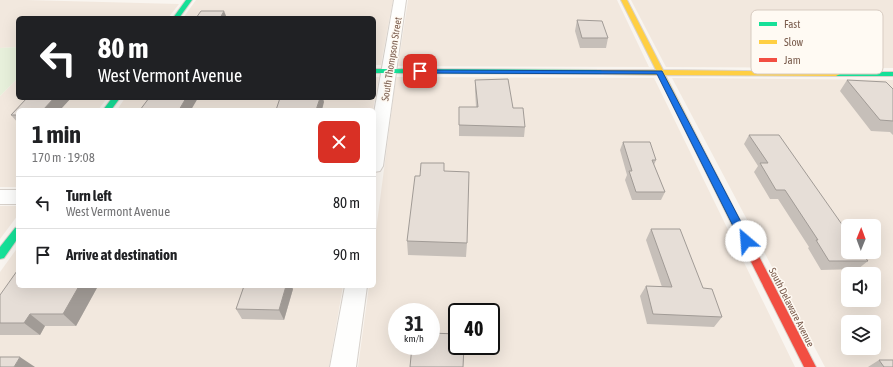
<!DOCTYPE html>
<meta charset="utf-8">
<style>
:root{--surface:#fff;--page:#f2f2f2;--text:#202124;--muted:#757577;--line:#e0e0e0}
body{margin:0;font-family:"Asap Condensed",sans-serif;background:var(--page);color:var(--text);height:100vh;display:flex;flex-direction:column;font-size:15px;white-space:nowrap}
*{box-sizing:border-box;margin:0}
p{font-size:13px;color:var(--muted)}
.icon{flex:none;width:22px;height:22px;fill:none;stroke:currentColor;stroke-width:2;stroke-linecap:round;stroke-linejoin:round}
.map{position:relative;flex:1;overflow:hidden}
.drawer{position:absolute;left:16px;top:108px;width:360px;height:180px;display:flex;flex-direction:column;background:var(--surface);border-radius:6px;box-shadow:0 4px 16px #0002}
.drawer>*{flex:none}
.top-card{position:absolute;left:16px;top:16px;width:360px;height:84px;border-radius:6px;box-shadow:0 4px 16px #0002;background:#202124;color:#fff;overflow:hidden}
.needle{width:26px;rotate:1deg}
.buttons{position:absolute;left:841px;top:219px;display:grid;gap:8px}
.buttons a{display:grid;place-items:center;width:40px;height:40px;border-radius:6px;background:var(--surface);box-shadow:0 4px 16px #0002;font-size:20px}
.speed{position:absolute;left:388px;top:303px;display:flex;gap:8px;font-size:20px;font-weight:700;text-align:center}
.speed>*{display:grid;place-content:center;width:52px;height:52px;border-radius:50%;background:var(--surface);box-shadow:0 4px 16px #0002;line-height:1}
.speed small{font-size:10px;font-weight:400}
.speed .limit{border:2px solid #111;border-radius:6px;background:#fff;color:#111}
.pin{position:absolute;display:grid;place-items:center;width:34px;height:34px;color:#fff;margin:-17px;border-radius:8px;box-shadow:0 2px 6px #0006}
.me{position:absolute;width:44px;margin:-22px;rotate:333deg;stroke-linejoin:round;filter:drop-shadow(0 0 3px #0008)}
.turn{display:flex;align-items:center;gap:14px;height:84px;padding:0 16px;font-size:18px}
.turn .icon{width:52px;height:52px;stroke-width:2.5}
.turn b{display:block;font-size:28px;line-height:34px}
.round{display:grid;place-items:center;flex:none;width:42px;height:42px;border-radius:6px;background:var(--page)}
.head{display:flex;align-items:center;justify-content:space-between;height:68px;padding:0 16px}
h1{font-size:24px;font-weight:700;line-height:30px}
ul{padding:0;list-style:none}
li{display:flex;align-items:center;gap:12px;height:52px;padding:0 16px;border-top:1px solid var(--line)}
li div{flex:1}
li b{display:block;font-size:15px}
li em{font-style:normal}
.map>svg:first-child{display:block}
.residential{fill:#f2e8de;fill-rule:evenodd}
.green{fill:#e7f0db}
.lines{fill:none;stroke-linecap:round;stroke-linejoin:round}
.street-casing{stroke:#d7d1cb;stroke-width:2}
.fast-casing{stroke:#d9d2cb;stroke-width:2}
.slow-casing{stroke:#d9d2cb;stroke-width:2}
.jam-casing{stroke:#d9d2cb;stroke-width:2}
.street{fill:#fefefd;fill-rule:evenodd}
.fast{fill:#16e098;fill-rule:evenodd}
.slow{fill:#ffcf43;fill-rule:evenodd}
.jam{fill:#f24e42;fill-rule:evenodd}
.wall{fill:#c6bfb9}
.shaded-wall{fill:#a19b96}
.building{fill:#e6ded7;stroke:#a19b96}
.route{fill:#1a73e8;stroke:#114b97}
.labels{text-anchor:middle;stroke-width:3;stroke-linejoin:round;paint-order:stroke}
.street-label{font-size:10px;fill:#7a5c4d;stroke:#fffaf3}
.key{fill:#fffaf3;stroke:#d7cbc1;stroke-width:1}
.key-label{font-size:11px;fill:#7a5c4d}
</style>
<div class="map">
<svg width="893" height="367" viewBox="0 0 893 367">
<rect width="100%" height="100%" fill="#f9f5f0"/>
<g class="residential">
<path d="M0 0H26L179 4 168 18H18V47L0 48Z"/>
<path d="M196 0H393L381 65H374V18H183Z"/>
<path d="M408 0H617L649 67 398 66Z"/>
<path d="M631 0H893V68L666 67Z"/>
<path d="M374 77H379L373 110H117L125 98H374Z"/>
<path d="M396 77 654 78 795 367H358L369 286H374V246ZM397 312H431V346H397ZM457 312H491V346H457Z"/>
<path d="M18 78V98H107L98 110H18V187H0V96Z"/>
<path d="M672 78 893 80V367H825ZM848 226H874V252H848ZM848 274H874V300H848ZM848 322H874V348H848Z"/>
<path d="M0 206H18V215L0 239Z"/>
<path d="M18 247V286H343L329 367H0V272Z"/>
</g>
<path class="green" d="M18 47V78L0 96V48Z"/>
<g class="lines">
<g class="street-casing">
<g id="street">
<path d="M394 0H406L383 166 380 171 374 172V113Z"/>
<rect x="0" y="190" width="18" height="14"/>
<path d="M345 286H367L356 367H330Z"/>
</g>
</g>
<g class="fast-casing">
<g id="fast">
<path d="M186 0H192L179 18H173Z"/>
<path d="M374 69 602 70 606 72 602 74 374 73Z"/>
<path d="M833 72H893V76H836L832 74Z"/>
<path d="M112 98H120L111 110H103Z"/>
<path d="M18 227V238L4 258 0 259V247L15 228Z"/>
</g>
</g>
<g class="slow-casing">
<path id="slow" d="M621 0H627L663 70 836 72 840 74 836 76 665 75 749 238 748 241 744 242 740 241 658 75 602 74 598 72 602 70H656Z"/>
</g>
<g class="jam-casing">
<path id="jam" d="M744 234 748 235 816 367H804L739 238 740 235Z"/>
</g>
<use href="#street" class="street"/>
<use href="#fast" class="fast"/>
<use href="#slow" class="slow"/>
<use href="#jam" class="jam"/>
</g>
<g class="wall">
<path d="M577 20 608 38 606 48H580L575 31Z"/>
<path d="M475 80 513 108 525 127 524 137 459 136V107H476L475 90Z"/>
<path d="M847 80 893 89V135L890 132 871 131 840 91Z"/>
<path d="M27 98H71L60 110H18V123L11 115Z"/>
<path d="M749 135 868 261 858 269 821 270 808 248 809 247 778 199H770L754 172 758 166 744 144Z"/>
<path d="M623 142 656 160 654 165 665 192 661 200H632L625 180 627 175 620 150Z"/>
<path d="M444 163V171L467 243 466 257 408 255 407 241 420 176Z"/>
<path d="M651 229 703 288 722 317 714 327 647 324 640 296 646 286 662 287 646 240Z"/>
<path d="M18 286H98L76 326H45L40 335H0V295Z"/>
<path d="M244 286H291L293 289 284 320 242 319 236 309Z"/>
<path d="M879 360 893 367H868Z"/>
</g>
<g class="shaded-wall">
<path d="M224 11 227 18H220Z"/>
<path d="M54 98H71L60 110H43Z"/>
<path d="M186 98H198L191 110H179Z"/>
<path d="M320 98H323L324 102 322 110H316Z"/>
<path d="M79 286H98L76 326 63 314Z"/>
<path d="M286 286H291L293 289 284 320 279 310Z"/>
<path d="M30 314 45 326 40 335 24 323Z"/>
<path d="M20 357 35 367H14Z"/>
</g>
<g class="building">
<path d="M201 11H224L220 18H196Z"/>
<path d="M577 20 602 21 608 38H582Z"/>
<path d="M508 79 513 108H523L525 127 459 125V107H478L475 80Z"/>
<path d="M847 80 886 82 893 89V121L880 120Z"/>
<path d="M27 98H54L43 110H18V115H11Z"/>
<path d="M149 98H186L179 110H140Z"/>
<path d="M280 98H320L316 110H276Z"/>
<path d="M749 135H779L848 233V252H861L868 261H829L816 240H818L785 190H776L760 163H768Z"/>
<path d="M623 142H650L656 160H652L665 192H636L629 171H632Z"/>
<path d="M421 163H444V171L469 172 467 243 407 241 415 176H420Z"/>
<path d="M651 229H680L703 288 712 289 722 317 653 314 646 286 672 287Z"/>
<path d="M17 271H18V286H79L63 314H30L24 323H0V295Z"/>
<path d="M244 286H286L279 310 236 309Z"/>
<path d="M431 333 457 334V346H464L463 367H410L412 346H431Z"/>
<path d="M0 357H20L14 367H0Z"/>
<path d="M879 360H893V367H884Z"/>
</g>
<path class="route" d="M418 70 662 71 751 241 749 244H742L657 74 420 73 417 71Z"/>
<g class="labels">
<g class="street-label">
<text transform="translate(391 59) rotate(-81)" y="4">South Thompson Street</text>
<text transform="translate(792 307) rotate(63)" y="4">South Delaware Avenue</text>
</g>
</g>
<rect x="751" y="10" width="132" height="64" rx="6" class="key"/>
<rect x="759" y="22" width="18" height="4" fill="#16e098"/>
<rect x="759" y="40" width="18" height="4" fill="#ffcf43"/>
<rect x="759" y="58" width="18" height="4" fill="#f24e42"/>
<g class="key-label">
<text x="784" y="28">Fast</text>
<text x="784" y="46">Slow</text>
<text x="784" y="64">Jam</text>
</g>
</svg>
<div class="buttons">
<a><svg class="needle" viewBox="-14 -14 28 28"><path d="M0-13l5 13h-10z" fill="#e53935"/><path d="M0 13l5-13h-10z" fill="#757577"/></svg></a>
<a><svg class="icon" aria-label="sound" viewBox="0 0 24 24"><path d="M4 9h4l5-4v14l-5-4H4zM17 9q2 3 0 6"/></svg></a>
<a><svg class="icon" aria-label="layers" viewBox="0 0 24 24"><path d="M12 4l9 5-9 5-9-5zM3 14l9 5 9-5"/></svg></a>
</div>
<div class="speed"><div>31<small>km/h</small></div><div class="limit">40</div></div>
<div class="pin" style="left:420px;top:71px;background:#d93025"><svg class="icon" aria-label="arrive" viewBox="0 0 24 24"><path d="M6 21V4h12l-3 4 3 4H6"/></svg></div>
<svg class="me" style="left:746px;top:241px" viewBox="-20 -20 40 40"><circle r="19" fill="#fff"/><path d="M0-13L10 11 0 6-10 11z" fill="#1a73e8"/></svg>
<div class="top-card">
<div class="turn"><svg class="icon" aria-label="left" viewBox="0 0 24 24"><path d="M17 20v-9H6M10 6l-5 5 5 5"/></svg><div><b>80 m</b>West Vermont Avenue</div></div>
</div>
<section class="drawer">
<div class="head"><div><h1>1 min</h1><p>170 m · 19:08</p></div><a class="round" style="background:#d93025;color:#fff"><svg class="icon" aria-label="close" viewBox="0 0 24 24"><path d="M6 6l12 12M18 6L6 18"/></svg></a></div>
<ul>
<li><svg class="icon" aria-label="left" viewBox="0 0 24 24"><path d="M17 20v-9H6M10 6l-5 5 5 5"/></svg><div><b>Turn left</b><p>West Vermont Avenue</p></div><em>80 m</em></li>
<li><svg class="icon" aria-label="arrive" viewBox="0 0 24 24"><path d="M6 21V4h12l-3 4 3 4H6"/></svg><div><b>Arrive at destination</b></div><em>90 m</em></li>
</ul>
</section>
</div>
